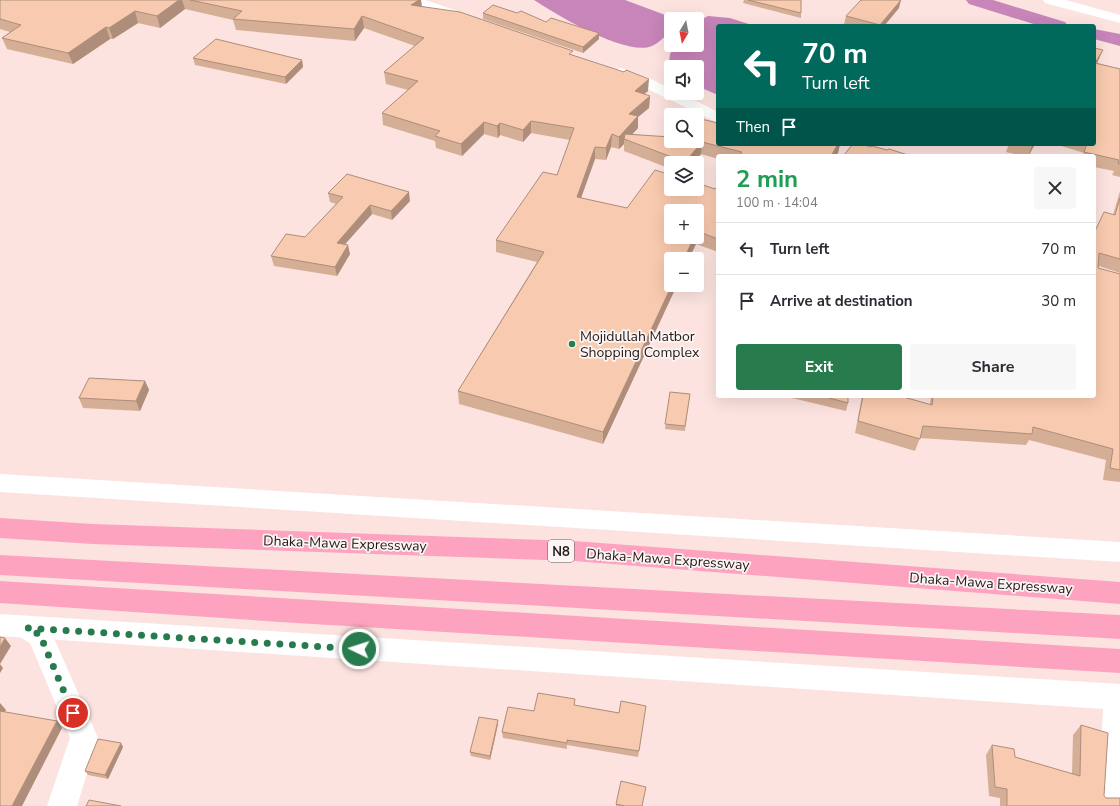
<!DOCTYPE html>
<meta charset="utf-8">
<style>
:root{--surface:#fff;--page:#f7f7f7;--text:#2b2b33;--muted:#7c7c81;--line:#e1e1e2;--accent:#277b4d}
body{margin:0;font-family:"Nunito Sans",sans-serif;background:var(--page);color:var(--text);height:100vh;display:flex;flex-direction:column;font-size:15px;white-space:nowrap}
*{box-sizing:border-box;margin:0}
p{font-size:13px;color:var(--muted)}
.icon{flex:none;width:22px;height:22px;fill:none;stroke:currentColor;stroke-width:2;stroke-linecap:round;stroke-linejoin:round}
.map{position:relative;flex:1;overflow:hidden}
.drawer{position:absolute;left:716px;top:154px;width:380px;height:244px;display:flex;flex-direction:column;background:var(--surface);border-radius:4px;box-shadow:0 4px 16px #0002}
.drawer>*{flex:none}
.hud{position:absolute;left:716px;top:24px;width:380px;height:122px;border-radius:4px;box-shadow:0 4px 16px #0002;background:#00695c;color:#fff;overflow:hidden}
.needle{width:26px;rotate:190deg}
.controls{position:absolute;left:664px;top:12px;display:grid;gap:8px}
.controls a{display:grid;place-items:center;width:40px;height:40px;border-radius:4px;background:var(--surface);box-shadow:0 4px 16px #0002;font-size:20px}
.pin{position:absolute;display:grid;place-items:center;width:34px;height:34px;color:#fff;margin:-17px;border:2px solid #fff;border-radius:50%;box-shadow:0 1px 4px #0007}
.me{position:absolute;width:44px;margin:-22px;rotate:274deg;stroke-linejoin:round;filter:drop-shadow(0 0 3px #0008)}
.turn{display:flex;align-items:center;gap:14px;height:84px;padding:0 20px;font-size:18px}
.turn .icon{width:52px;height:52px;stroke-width:2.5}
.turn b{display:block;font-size:28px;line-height:34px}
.then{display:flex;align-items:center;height:38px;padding:0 20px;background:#0003;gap:8px;font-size:15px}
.round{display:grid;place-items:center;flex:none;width:42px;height:42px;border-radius:4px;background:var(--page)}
.overview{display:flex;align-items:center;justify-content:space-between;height:68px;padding:0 20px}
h1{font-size:24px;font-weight:700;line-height:30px;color:#1e9e55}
.primary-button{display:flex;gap:8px;margin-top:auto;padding:8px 20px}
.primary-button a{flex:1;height:46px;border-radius:4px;background:var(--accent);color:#fff;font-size:16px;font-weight:700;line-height:46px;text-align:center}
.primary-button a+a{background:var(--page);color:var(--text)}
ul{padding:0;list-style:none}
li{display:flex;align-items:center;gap:12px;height:52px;padding:0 20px;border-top:1px solid var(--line)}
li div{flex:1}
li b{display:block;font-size:15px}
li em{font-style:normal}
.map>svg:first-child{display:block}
.water{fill:#c785ba}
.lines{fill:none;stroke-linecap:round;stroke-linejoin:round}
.canal{fill:#c785ba;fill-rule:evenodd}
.minor{fill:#fff;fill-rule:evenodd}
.tertiary{fill:#fff;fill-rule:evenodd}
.motorway{fill:#fea3bf;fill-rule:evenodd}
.wall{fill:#d5ae96;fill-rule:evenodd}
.shaded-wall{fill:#ae8d7a}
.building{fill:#f8caaf;stroke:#ae8d7a}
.route{stroke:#277b4d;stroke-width:7;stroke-dasharray:0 12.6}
.poi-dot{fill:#277b4d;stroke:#fbf5f4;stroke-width:1.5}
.labels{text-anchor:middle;stroke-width:3.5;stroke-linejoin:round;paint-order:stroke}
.shield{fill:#fbf5f4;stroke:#645b5a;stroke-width:1}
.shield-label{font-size:13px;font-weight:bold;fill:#241918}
.poi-label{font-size:14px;fill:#241918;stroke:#fbf5f4;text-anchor:start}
.street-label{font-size:14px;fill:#241918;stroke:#fbf5f4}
</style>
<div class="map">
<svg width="1120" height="806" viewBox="0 0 1120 806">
<rect width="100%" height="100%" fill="#fce3e0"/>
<g class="water">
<path d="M534 0H625L668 16 672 19 671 31C664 37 657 45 649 47 622 54 557 15 534 0Z"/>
<path d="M708 16 730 18 755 26H718V95L697 86V67H671L670 70C669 60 668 53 676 45H697V22Z"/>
</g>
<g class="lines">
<g class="canal">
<path d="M966 0H993L1065 22 1068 26H1040L969 4Z"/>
<path d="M1094 29 1120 34V46L1094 39Z"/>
</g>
<g class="minor">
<path d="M404 0H425L469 15 471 18 469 21H459L406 3Z"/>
<path d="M1043 0H1066L1120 15V23L1045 3Z"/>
<path d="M621 68 649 78 671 89V93H680L718 112V123L637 84 615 76 613 73 615 70Z"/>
<path d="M27 616 49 627 98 738 77 806H47L70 738 30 643 18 636 14 628 18 620Z"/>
<path d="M1118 684 1120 685V806H1097L1104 697 1108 688Z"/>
</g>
<g class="tertiary">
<path d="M0 474 1120 542V562L0 492Z"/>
<path d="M0 614 1120 684V710L0 636Z"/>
</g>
<g class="motorway">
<path d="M0 518 93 524 574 541 1120 582V604L574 561 93 544 0 538Z"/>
<path d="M0 555 1120 615V639L0 575Z"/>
<path d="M0 581 1120 649V673L280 622 0 603Z"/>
</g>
</g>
<g class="wall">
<path d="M0 0H421L422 6 572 55 648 91 644 94 650 96 649 108 638 117V128L632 134 697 141 718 144H840L838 153 836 156H718V159L701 154 693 163H671V169L624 151V144L619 149 611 147 606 160 595 159 581 198 627 208 715 189 718 185V252L696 244 671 285H677L603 444 459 404 458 391 537 262 496 252V240L557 175 570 140 531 133 523 142 500 135 498 138 484 134 462 156 436 148 435 141 383 125 382 113 408 90 386 84 384 72 415 46 364 28 355 41 236 30 233 20 185 9 160 28 138 23 113 39H110L73 64 7 49 2 38 10 32 0 29ZM697 211V237H671Z"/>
<path d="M744 0H801V18L743 3Z"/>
<path d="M899 8 884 26H849L844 25 846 16Z"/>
<path d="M483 13 546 22 599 33V39L583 53 483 19Z"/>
<path d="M1094 48 1098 61 1097 63 1120 69V177L1112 175 1114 171 1094 167V156H1082L1084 153 1055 144H1094Z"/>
<path d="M193 58 302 60 303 67 286 84 195 65Z"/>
<path d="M1009 144H1035L1029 156H1023L1006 152Z"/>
<path d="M1120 191V273L1099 266 1098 268 1120 274V482L1103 480 1106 460 1029 440 1026 445 920 438 915 451 855 433 862 396H900L930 405 931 396H1094L1095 231 1113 215Z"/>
<path d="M328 193 410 201 392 220 372 214 345 244 350 254 337 276 274 266 271 256 305 237 336 204 330 202Z"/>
<path d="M145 381 149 390 140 411 83 408 79 398Z"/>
<path d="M670 392 690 394 685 431 665 429Z"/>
<path d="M793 396H848V403L846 411 792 398Z"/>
<path d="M575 705 619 713 646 706 638 757 567 745V749L503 738 502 732 534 711Z"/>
<path d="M498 724 490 760 471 756 470 752Z"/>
<path d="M1081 725 1104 796 1106 798 1120 806H1000V798L989 796 986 755 992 745 1015 757 1072 774 1073 735Z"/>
<path d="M123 747 108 779 88 775 85 771Z"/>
<path d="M616 804 642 806H616Z"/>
</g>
<g class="shaded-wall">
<path d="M179 0H182L185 9 160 28 157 16Z"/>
<path d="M419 0H421L422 10 411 5Z"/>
<path d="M901 0 899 8 884 26H879Z"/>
<path d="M135 11 138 23 113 39 109 28Z"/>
<path d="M362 16 364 28 355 41 354 29Z"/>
<path d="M106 27 110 39 73 64 68 53Z"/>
<path d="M599 33V39L583 53V47Z"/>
<path d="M1103 50 1098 61 1094 69 1095 63Z"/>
<path d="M302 60 303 67 286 84 285 77Z"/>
<path d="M649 79 648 91 634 103 635 91Z"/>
<path d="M650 96 649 108 638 117V128L627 140 624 139V144L619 149V137L629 114Z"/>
<path d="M531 121V133L523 142V130Z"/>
<path d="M484 122V134L462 156 461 144Z"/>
<path d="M500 123V135L498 138 497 126Z"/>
<path d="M612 134 611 147 606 160V148Z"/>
<path d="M702 142 701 154 693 163H685V162Z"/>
<path d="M838 144H840L838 153 836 156H831Z"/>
<path d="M1033 144H1035L1028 156 1032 146Z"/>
<path d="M595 147V159L577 209V197Z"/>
<path d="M409 192 410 201 392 220 391 211Z"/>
<path d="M370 205 372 214 338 252 337 243Z"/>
<path d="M694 237H696V244L689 259H684Z"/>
<path d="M348 245 350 254 337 276 335 267Z"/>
<path d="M672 285H677L603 444V432Z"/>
<path d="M145 381 149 390 140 411 136 401Z"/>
<path d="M5 638 11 646 0 664V647Z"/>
<path d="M0 664 3 668 0 673Z"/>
<path d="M0 703 6 710 2 717 0 715Z"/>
<path d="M498 720V724L490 760V756Z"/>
<path d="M57 721 62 728 22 806H12Z"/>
<path d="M121 743 123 747 108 779 105 775Z"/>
</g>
<g class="building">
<path d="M0 0H179L157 16 135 11 109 28 106 27 68 53 2 38 21 25 0 19Z"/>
<path d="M190 0H419L411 5 460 12 573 51 569 54 624 72 626 70 649 79 635 91 650 96 629 114 638 116 619 137 612 134 606 148 595 147 577 197 627 208 655 170 671 175V189H697V183L715 189 718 185V239L697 231V211H671V237H694L684 259H671V285H672L603 432 458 391 544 252 496 240 543 172 557 175 574 128 531 121 523 130 500 123 497 126 484 122 461 144 435 136 440 131 382 113 418 81 384 72 424 38 362 16 354 29 233 19 242 11Z"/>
<path d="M748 0H801V13Z"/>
<path d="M861 0H901L880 25 846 16Z"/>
<path d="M493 5 517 13 521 11 546 22 551 18 599 33 583 47 483 13Z"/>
<path d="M216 39 302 60 285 77 193 58Z"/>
<path d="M1094 48 1103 50 1095 63 1120 69V164L1118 163 1119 160 1084 152 1087 144H1094Z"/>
<path d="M697 118 718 123V144H786L813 145 812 144H838L831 156H739L742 152 702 142 685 162 624 139 625 134 671 137V141H697Z"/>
<path d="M853 144H861L871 147 872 146 887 150 889 149 911 156H843Z"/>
<path d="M1026 144H1033L1032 146Z"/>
<path d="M347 174 409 192 391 211 370 205 337 243 348 245 335 267 271 256 286 234 305 237 343 197 328 193Z"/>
<path d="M1120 198V259L1099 253 1098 268 1120 274V470L1110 468 1113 449 1033 427 1032 434 923 426 920 439 858 421 863 396H900L932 405 933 396H1094V231H1095L1104 212 1115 215Z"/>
<path d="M89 378 145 381 136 401 79 398Z"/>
<path d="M670 392 690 394 685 426 665 424Z"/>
<path d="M822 396H848V403Z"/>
<path d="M0 637 5 638 0 647Z"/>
<path d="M538 693 575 699 574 705 619 713 621 701 646 706 639 751 567 740V743L502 732 508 707 534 711Z"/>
<path d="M0 711 57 721 12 806H0Z"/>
<path d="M479 717 498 720 490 756 470 752Z"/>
<path d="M1081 725 1108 733 1104 796 1106 798H1120V806H1007V789L995 787 992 745 1014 749 1015 757 1080 776Z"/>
<path d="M98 739 121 743 105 775 85 771Z"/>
<path d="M621 781 646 787 642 806H625L616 804Z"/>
<path d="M89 800 121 806H86Z"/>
</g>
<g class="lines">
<path class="route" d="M73 713 40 635 27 628 359 649"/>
</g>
<circle class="poi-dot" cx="572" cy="344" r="4"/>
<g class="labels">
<rect class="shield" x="548" y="540" width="26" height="22" rx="3"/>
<g class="shield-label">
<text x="561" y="556">N8</text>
</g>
<g class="poi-label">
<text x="580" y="341">Mojidullah Matbor<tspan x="580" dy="16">Shopping Complex</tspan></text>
</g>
<g class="street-label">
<text transform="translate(345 543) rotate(2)" y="5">Dhaka-Mawa Expressway</text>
<text transform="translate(668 559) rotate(4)" y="5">Dhaka-Mawa Expressway</text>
<text transform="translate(991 583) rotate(4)" y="5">Dhaka-Mawa Expressway</text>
</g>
</g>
</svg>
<div class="controls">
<a><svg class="needle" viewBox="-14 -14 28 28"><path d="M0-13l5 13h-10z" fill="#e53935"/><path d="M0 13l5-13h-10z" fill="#7c7c81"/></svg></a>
<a><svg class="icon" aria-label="sound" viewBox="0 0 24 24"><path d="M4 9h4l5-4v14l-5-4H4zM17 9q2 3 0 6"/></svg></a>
<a><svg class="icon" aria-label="search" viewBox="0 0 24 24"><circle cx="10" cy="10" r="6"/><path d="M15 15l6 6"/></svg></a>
<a><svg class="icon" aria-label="layers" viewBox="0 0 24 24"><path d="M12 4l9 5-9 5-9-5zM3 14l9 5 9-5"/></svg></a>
<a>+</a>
<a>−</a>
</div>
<div class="pin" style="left:73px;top:713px;background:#d93025"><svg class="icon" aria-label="arrive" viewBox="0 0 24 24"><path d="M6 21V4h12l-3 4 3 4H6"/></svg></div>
<svg class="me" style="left:359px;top:649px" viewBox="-20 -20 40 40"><circle r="17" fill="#277b4d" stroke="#fff" stroke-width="3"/><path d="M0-11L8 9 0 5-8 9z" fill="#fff"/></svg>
<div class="hud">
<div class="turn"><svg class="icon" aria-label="left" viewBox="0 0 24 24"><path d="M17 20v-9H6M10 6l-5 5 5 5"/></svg><div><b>70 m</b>Turn left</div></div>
<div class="then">Then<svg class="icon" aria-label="arrive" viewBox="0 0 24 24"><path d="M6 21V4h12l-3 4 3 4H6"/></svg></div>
</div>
<section class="drawer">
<div class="overview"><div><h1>2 min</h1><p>100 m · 14:04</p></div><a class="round"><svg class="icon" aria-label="close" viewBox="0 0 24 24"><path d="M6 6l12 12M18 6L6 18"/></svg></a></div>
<ul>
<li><svg class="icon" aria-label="left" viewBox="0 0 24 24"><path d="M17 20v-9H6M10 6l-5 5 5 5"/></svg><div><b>Turn left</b></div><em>70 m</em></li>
<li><svg class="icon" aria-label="arrive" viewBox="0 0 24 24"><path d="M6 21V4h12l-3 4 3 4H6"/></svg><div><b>Arrive at destination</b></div><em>30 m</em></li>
</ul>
<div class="primary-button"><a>Exit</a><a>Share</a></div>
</section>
</div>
